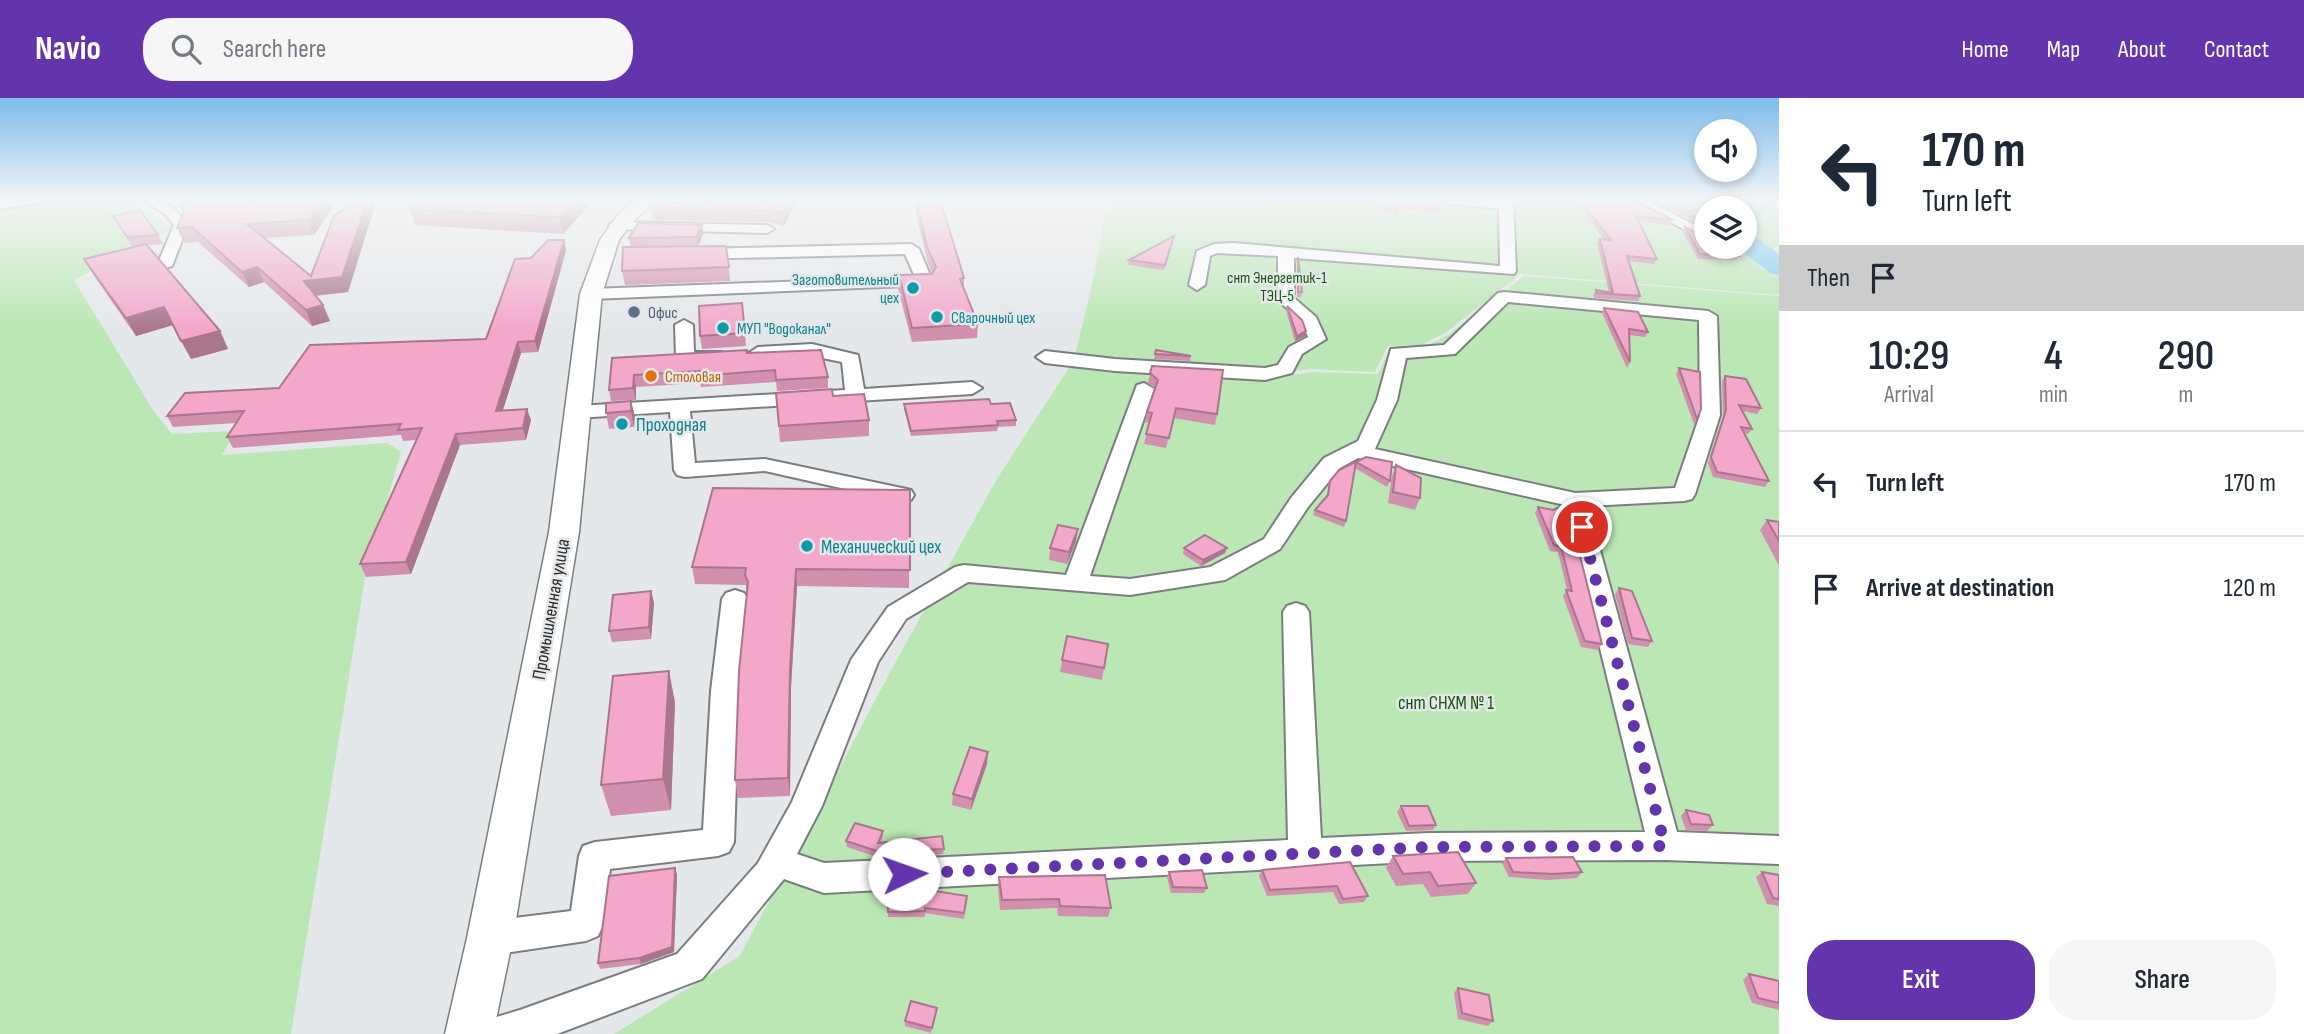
<!DOCTYPE html>
<meta charset="utf-8">
<style>
:root{--surface:#fff;--page:#f6f6f7;--text:#1f2937;--muted:#747a83;--line:#e0e1e3;--accent:#6335ad}
body{margin:0;font-family:"Sofia Sans Condensed",sans-serif;background:var(--page);color:var(--text);height:100vh;display:flex;flex-direction:column;font-size:26px;white-space:nowrap}
*{box-sizing:border-box;margin:0}
p{font-size:23px;color:var(--muted)}
.icon{flex:none;width:38px;height:38px;fill:none;stroke:currentColor;stroke-width:2;stroke-linecap:round;stroke-linejoin:round}
.map{position:relative;flex:1;overflow:hidden}
.sheet{display:flex;flex-direction:column;background:var(--surface);width:525px}
.sheet>*{flex:none}
.banner{background:#fff;color:var(--text);overflow:hidden}
.controls{position:absolute;left:1694px;top:21px;display:grid;gap:14px}
.controls a{display:grid;place-items:center;width:63px;height:63px;border-radius:50%;background:var(--surface);box-shadow:0 4px 10px #0003;font-size:35px}
.pin{position:absolute;display:grid;place-items:center;width:60px;height:60px;color:#fff;margin:-30px;border:4px solid #fff;border-radius:50%;box-shadow:0 2px 7px #0007}
.me{position:absolute;width:77px;margin:-38px;rotate:87deg;stroke-linejoin:round;filter:drop-shadow(0 0 5px #0008)}
.turn{display:flex;align-items:center;gap:24px;height:147px;padding:0 28px;font-size:32px}
.turn .icon{width:91px;height:91px;stroke-width:2.5}
.turn b{display:block;font-size:49px;line-height:60px}
.then{display:flex;align-items:center;height:66px;padding:0 28px;background:#0003;gap:14px;font-size:26px}
.eta{display:flex;justify-content:space-evenly;align-items:center;height:119px;text-align:center}
.eta b{font-size:42px;font-weight:600;line-height:49px}
.primary-button{display:flex;gap:14px;margin-top:auto;padding:14px 28px}
.primary-button a{flex:1;height:80px;border-radius:28px;background:var(--accent);color:#fff;font-size:28px;font-weight:600;line-height:80px;text-align:center}
.primary-button a+a{background:var(--page);color:var(--text)}
ul{padding:0;list-style:none}
li{display:flex;align-items:center;gap:21px;height:105px;padding:0 28px;border-top:2px solid var(--line)}
li div{flex:1}
li b{display:block;font-size:26px}
li em{font-style:normal}
header{display:flex;align-items:center;gap:42px;box-sizing:border-box;height:98px;padding:0 35px;background:var(--accent);color:#fff}
header strong{font-size:33px}
nav{display:flex;gap:38px;margin-inline-start:auto;font-size:24px}
.search{width:490px;height:63px;background:var(--page);display:flex;align-items:center;gap:18px;box-sizing:border-box;padding:0 24px;border-radius:28px;color:var(--muted);font-size:26px}
main{display:flex;flex:1;min-height:0}
.map>svg:first-child{display:block}
.green{fill:#bae7b3;fill-rule:evenodd}
.lines{fill:none;stroke-linecap:round;stroke-linejoin:round}
.river{fill:#7cc9f3;fill-rule:evenodd}
.minor-casing{stroke:#7b7d80;stroke-width:4}
.major-casing{stroke:#7b7d80;stroke-width:3}
.minor{fill:#fff;fill-rule:evenodd}
.major{fill:#fff;fill-rule:evenodd}
.wall{fill:#d190ae}
.shaded-wall{fill:#aa768d}
.building{fill:#f3a8ca;stroke:#aa768d;stroke-width:2}
.route{stroke:#6335ad;stroke-width:12;stroke-dasharray:0 21.6}
.culture-dot{fill:#0f9aa8;stroke:#e5e8eb;stroke-width:2.5}
.service-dot{fill:#5c6f8a;stroke:#e5e8eb;stroke-width:2.5}
.food-dot{fill:#e8710a;stroke:#e5e8eb;stroke-width:2.5}
.labels{text-anchor:middle;stroke-width:5;stroke-linejoin:round;paint-order:stroke}
.far-park-label{font-size:16px;fill:#135809;stroke:#e5e8eb}
.far-culture-label{font-size:16px;fill:#0d838f;stroke:#e5e8eb;text-anchor:start}
.far-service-label{font-size:16px;fill:#4e5e75;stroke:#e5e8eb;text-anchor:start}
.far-food-label{font-size:16px;fill:#c56008;stroke:#e5e8eb;text-anchor:start}
.culture-label{font-size:19px;fill:#0d838f;stroke:#e5e8eb;text-anchor:start}
.street-label{font-size:19px;fill:#2b2c2d;stroke:#e5e8eb}
.park-label{font-size:19px;fill:#135809;stroke:#e5e8eb}
</style>
<header>
<strong>Navio</strong>
<div class="search"><svg class="icon" aria-label="search" viewBox="0 0 24 24"><circle cx="10" cy="10" r="6"/><path d="M15 15l6 6"/></svg>Search here</div>
<nav><a>Home</a><a>Map</a><a>About</a><a>Contact</a></nav>
</header>
<main>
<div class="map">
<svg width="1779" height="936" viewBox="0 0 1779 936">
<rect width="100%" height="100%" fill="#e5e8eb"/>
<g class="green">
<path d="M47 101H133L172 131 74 182 153 312 172 336 235 333 222 357 387 345 401 354 365 480 291 936H0V108Z"/>
<path d="M1114 101H1751L1749 106 1779 110V146L1758 169 1779 177V197L1521 176 1445 235 1421 247 1388 248 1375 274 1309 271 1276 276 1223 277 1280 279 1312 274 1378 276 1390 250 1425 249 1448 237 1524 178 1779 198V936H614L740 858 888 578 995 384 1074 262 1094 178 1106 111ZM1706 110H1745V149H1706Z"/>
</g>
<g class="lines">
<g class="river">
<path d="M1753 101H1778L1753 125 1745 127V110H1742Z"/>
<path d="M1745 135 1754 138 1779 156V177L1770 175 1737 149H1745Z"/>
</g>
<g class="minor-casing">
<g id="minor">
<path d="M10 101H44L37 105 0 111V103Z"/>
<path d="M142 101C165 101 175 109 188 127L172 168 166 170 158 165 174 127 165 116Z"/>
<path d="M1439 101H1513L1516 173 1514 176 1294 160V200L1316 219 1326 241 1302 256 1292 275 1265 282 1115 273 1045 265 1036 259 1045 253 1115 261 1265 270 1278 267 1289 249 1308 239 1303 226 1278 202V158L1217 155 1210 158 1205 187 1197 192 1189 187 1197 153 1214 146 1233 145 1500 168 1499 111 1446 105Z"/>
<path d="M1627 101H1645L1706 133V143Z"/>
<path d="M616 124 767 127 774 131 767 135 611 131 609 128 611 125Z"/>
<path d="M911 146 919 151 933 184 931 187 591 201 583 196 591 191 915 179 905 156 694 161 686 156 694 151Z"/>
<path d="M1504 194 1708 213 1717 218 1720 317 1695 396 1692 401 1684 403 1588 408 1677 734 1779 738V766L1665 762 1429 763 824 795 784 781 702 881 557 936H477L483 923 520 912 677 856 758 765 792 704 851 562 888 509 955 469 964 467 1066 477 1137 287 1144 285 1154 291 1090 478 1130 481 1210 469 1264 441 1291 400 1324 360 1358 343 1377 302 1391 251 1444 247 1498 195ZM1508 204 1699 222 1700 317 1675 390 1575 395 1375 351 1397 302 1406 260 1455 256ZM1358 360 1565 407 1645 734 1429 735 1321 740 1309 514 1305 508 1296 505 1287 508 1283 514 1288 742 824 765 797 756 822 708 878 564 906 521 968 484 1130 497 1225 482 1280 451 1308 409 1340 370Z"/>
<path d="M684 222 693 227 694 254H722L724 258 722 262 678 264 676 260 675 227Z"/>
<path d="M812 246 858 257 864 291 972 284 982 290 972 296 690 313 695 365 765 361 911 392 914 397 911 402 903 404 765 373 685 379 677 377 674 372 670 314 577 320 570 318 567 314 570 310 577 308 845 292 842 264 812 258 758 261 749 255 758 249Z"/>
<path d="M735 492 744 495 748 501 739 593 734 744 729 754 718 758 610 771 603 827 598 838 586 843 490 857 478 852 472 840 478 828 490 823 571 813 579 758 583 748 595 744 703 732 711 593 722 501 726 495Z"/>
</g>
</g>
<g class="major-casing">
<path id="major" d="M637 101H657L631 126 619 142 602 196 579 434 513 840 493 936H445L467 840 549 434 580 196 600 142 617 118Z"/>
</g>
<use href="#minor" class="minor"/>
<use href="#major" class="major"/>
</g>
<g class="wall">
<path d="M338 101 314 137 264 140 311 178 359 101H373L375 107 348 194 316 198 323 207 330 223 312 228 264 184 249 189 198 144 184 145 177 130 184 114Z"/>
<path d="M422 101H607L603 105H591L563 136 415 127 410 111Z"/>
<path d="M708 101H798L784 128 767 124 653 122 651 110 700 108Z"/>
<path d="M1383 101H1444L1446 103 1444 107H1441L1439 116 1399 110 1397 116 1381 113Z"/>
<path d="M1546 101H1632L1673 122 1670 127 1638 123 1657 161 1654 166 1629 163 1640 198 1638 203 1594 200 1593 197 1596 192 1609 194 1597 145 1600 141H1604L1575 104Z"/>
<path d="M1651 101H1673L1696 112 1693 117H1692L1706 124V127L1705 129Z"/>
<path d="M916 102 964 180V191L978 226 977 240 912 244 898 191 899 177 932 175 927 162 916 115Z"/>
<path d="M113 118 158 137 163 146 147 147 220 233 228 251 191 261 173 227 136 238 94 178 84 161 139 147 132 148Z"/>
<path d="M702 127 703 136 698 148H726L730 183 625 187 622 173 631 149 629 140Z"/>
<path d="M1685 129 1739 158 1737 162 1698 161 1683 134Z"/>
<path d="M564 142 566 152 538 254 521 255 503 312 531 322 526 342 460 347 411 476 366 479 360 466 416 342 403 343 401 337 233 350 227 339 236 325 173 329 167 318 279 290 486 241 531 160Z"/>
<path d="M1173 142 1164 172 1128 167 1129 162Z"/>
<path d="M1298 159 1302 194 1301 199H1297V164Z"/>
<path d="M742 205 746 248 702 251 700 238Z"/>
<path d="M1287 208 1306 233 1305 238 1295 243 1286 213Z"/>
<path d="M1604 210 1648 234 1645 239 1629 237 1630 264 1627 270 1602 215Z"/>
<path d="M1156 252 1191 258 1190 263 1154 261Z"/>
<path d="M747 255 828 279V290L777 293 776 284 701 289 700 285 636 289V302L611 303 609 292 612 260Z"/>
<path d="M1152 268 1217 316 1215 327 1174 320 1166 350 1144 346 1149 325 1145 324 1147 314 1155 291 1148 285Z"/>
<path d="M1679 270 1697 321 1694 326 1676 276Z"/>
<path d="M1725 278 1761 310 1757 316 1743 313 1752 331 1748 336 1744 335 1769 383 1765 389 1713 379 1708 365 1723 318 1722 283Z"/>
<path d="M776 295 833 298 869 322V338L780 344Z"/>
<path d="M631 303 635 319 634 329 609 331 606 315Z"/>
<path d="M904 306H991L1016 322V328L998 329 997 333 911 338 904 311Z"/>
<path d="M1366 359 1390 383 1387 389 1355 370 1346 423 1344 429 1313 417 1315 412 1327 398 1330 383 1339 372Z"/>
<path d="M1396 367 1420 400 1415 412 1388 405 1392 378Z"/>
<path d="M910 392 909 490 797 488 791 589 790 698 738 700 735 682 747 495 746 487 695 486 692 469Z"/>
<path d="M1538 409 1553 412 1602 546 1598 552 1581 549 1563 498 1567 492 1558 454 1550 453 1535 415Z"/>
<path d="M1767 422 1779 424V466H1778L1760 432Z"/>
<path d="M1076 443 1067 466 1049 462 1050 450Z"/>
<path d="M1184 450 1225 455 1201 468 1183 456Z"/>
<path d="M1619 490 1652 543 1648 549 1628 546 1615 496Z"/>
<path d="M651 493 654 505 651 541 612 544 609 533Z"/>
<path d="M1067 538 1104 570 1102 582 1060 574Z"/>
<path d="M675 604 671 712 611 718 601 687Z"/>
<path d="M987 666 971 712 952 707 953 696Z"/>
<path d="M1401 708 1436 727 1433 732 1406 733 1397 714Z"/>
<path d="M1686 712 1713 727 1707 733 1686 732 1681 718Z"/>
<path d="M883 733V739L880 745 944 751 943 756 880 760 847 749 846 743Z"/>
<path d="M1393 758 1476 785 1468 796 1431 799 1423 786 1396 788 1386 770Z"/>
<path d="M1506 760 1582 774 1577 780 1548 782 1509 779 1502 765Z"/>
<path d="M1350 764 1368 798 1364 804 1339 806 1333 794 1267 798 1259 778 1262 772Z"/>
<path d="M1169 774 1207 790 1204 795H1171L1167 779Z"/>
<path d="M1762 774 1779 777V808L1767 806 1756 779Z"/>
<path d="M677 776 674 854 641 866 600 871 598 865Z"/>
<path d="M999 779 1111 810 1108 819 1058 818 1057 810 1000 812 998 788Z"/>
<path d="M887 789 967 798 964 821 925 815V819H888Z"/>
<path d="M1749 876 1779 883V912L1752 905 1743 882Z"/>
<path d="M1458 890 1493 923 1488 928 1458 921 1454 895Z"/>
<path d="M936 916 931 935 905 928V923Z"/>
</g>
<g class="shaded-wall">
<path d="M323 101H338L314 137 308 122Z"/>
<path d="M368 101H373L375 107 348 194 310 198 304 183 342 179Z"/>
<path d="M577 101H590L591 105 563 136 560 119Z"/>
<path d="M791 101H798L784 128 783 115Z"/>
<path d="M702 127 703 136 698 148 696 139Z"/>
<path d="M564 142 566 152 538 254 535 243Z"/>
<path d="M257 169 264 184 249 189 242 174Z"/>
<path d="M323 207 330 223 312 228 306 212Z"/>
<path d="M164 209 173 227 136 238 126 220Z"/>
<path d="M220 233 228 251 191 261 181 243Z"/>
<path d="M1306 233 1305 238 1295 243 1297 238Z"/>
<path d="M518 244 521 255 499 324 496 313Z"/>
<path d="M634 277 636 289V302L633 290Z"/>
<path d="M631 303 635 319 634 329 631 313Z"/>
<path d="M527 311 531 322 526 342 523 330Z"/>
<path d="M456 336 460 347 411 476 406 464Z"/>
<path d="M1078 431 1076 443 1067 466 1069 454Z"/>
<path d="M1227 450 1225 455 1201 468 1203 462Z"/>
<path d="M796 471 797 488 791 589 790 698 788 680 790 572Z"/>
<path d="M651 493 654 505 651 541 649 529Z"/>
<path d="M669 573 675 604 671 712 663 681Z"/>
<path d="M988 654 987 666 971 712 972 701Z"/>
<path d="M675 770 677 776 674 854 641 866 639 860Z"/>
</g>
<g class="building">
<path d="M187 101H323L308 122 247 126 311 178 334 118 359 101H368L342 179 304 183 323 207 306 212 257 169 242 174 192 129 177 130 184 114 181 108Z"/>
<path d="M422 101H577L560 119 410 111Z"/>
<path d="M708 101H791L783 115 766 112 651 110 663 102 700 108Z"/>
<path d="M940 101 964 180 960 181 978 226 912 230 899 177 932 176 936 169 927 149 916 102Z"/>
<path d="M1384 101H1444L1446 103 1441 102 1440 111 1401 106 1398 111 1383 109Z"/>
<path d="M1579 101H1632L1673 122 1636 118 1657 161 1627 158 1640 198 1597 195 1596 192 1613 195 1600 141 1611 142Z"/>
<path d="M1662 101H1673L1696 112 1685 113 1706 124Z"/>
<path d="M140 112 158 137 127 139 113 118Z"/>
<path d="M638 125 702 127 696 139 629 140Z"/>
<path d="M1685 129 1706 140V149H1728L1739 158 1700 156Z"/>
<path d="M1174 138 1165 167 1129 162Z"/>
<path d="M548 142H564L535 243 518 244 496 313 527 311 523 330 456 336 406 464 360 466 422 330 398 332 401 326 227 339 244 313 167 318 185 295 279 290 310 247 486 241 515 161 531 160Z"/>
<path d="M146 146 220 233 181 243 164 209 126 220 84 161Z"/>
<path d="M726 148 729 169 622 173 623 149Z"/>
<path d="M1298 159 1302 194H1298Z"/>
<path d="M742 205 745 235 700 238 699 208Z"/>
<path d="M1287 208 1302 222 1306 233 1297 238Z"/>
<path d="M1604 210 1638 214 1648 234 1629 231 1630 264Z"/>
<path d="M747 252V255L821 252 828 279 776 282 775 272 699 278 700 273 634 277 633 290 609 292 612 260Z"/>
<path d="M1156 252 1191 258 1155 256Z"/>
<path d="M1152 268 1223 272 1217 316 1176 310 1169 340 1146 336 1152 315 1147 314 1158 282 1150 275Z"/>
<path d="M1679 270 1700 274 1701 311 1697 321Z"/>
<path d="M1725 278 1746 281 1761 310 1739 307 1752 331 1741 329 1769 383 1717 374 1711 359 1726 312Z"/>
<path d="M832 291 833 298 864 296 869 322 779 328 776 295Z"/>
<path d="M989 301 991 306 1010 305 1016 322 997 323 998 327 911 333 904 306Z"/>
<path d="M631 303V313L606 315V305Z"/>
<path d="M1366 359 1392 364 1390 383 1356 364 1346 423 1315 412 1328 397 1330 383 1339 372Z"/>
<path d="M1396 367 1421 380 1420 400 1393 394Z"/>
<path d="M713 390 910 392V472L796 471 790 572 788 680 735 682 739 573 748 484 745 477 746 470 692 469Z"/>
<path d="M1562 408 1575 438 1602 546 1585 543 1566 492 1572 493 1561 448 1554 447 1538 409 1553 412Z"/>
<path d="M1767 422 1779 424V443Z"/>
<path d="M1058 427 1078 431 1069 454 1050 450Z"/>
<path d="M1205 437 1227 450 1203 462 1184 450Z"/>
<path d="M1619 490 1632 493 1652 543 1632 540Z"/>
<path d="M651 493 649 529 609 533 613 497Z"/>
<path d="M1067 538 1108 546 1104 570 1062 562Z"/>
<path d="M669 573 663 681 601 687 613 578Z"/>
<path d="M970 649 988 654 972 701 953 696Z"/>
<path d="M1401 708H1428L1436 727 1409 728Z"/>
<path d="M1686 712 1709 717 1713 727 1691 726Z"/>
<path d="M855 725 883 733 878 745 942 738 944 751 880 754 846 743Z"/>
<path d="M1458 754 1476 785 1438 788 1430 774 1403 776 1393 758Z"/>
<path d="M1573 759 1582 774 1553 776 1513 774 1506 760Z"/>
<path d="M1350 764 1368 798 1343 801 1337 788 1270 792 1262 772Z"/>
<path d="M675 770 672 849 639 860 598 865 609 778Z"/>
<path d="M1202 772 1207 790 1173 789 1169 774Z"/>
<path d="M1762 774 1779 777V801L1773 800Z"/>
<path d="M1105 777 1111 810 1060 808 1059 801 1002 802 999 779Z"/>
<path d="M903 788 967 798 964 815 925 810V813L888 814 887 789Z"/>
<path d="M1749 876 1779 883V905L1758 900Z"/>
<path d="M1458 890 1489 897 1493 923 1462 915Z"/>
<path d="M911 903 937 910 932 930 905 923Z"/>
</g>
<linearGradient id="sky" x2="0" y2="1"><stop stop-color="#7dbcec"/><stop offset="0.44" stop-color="#f3f5f6"/><stop offset="1" stop-color="#f3f5f6" stop-opacity="0"/></linearGradient>
<rect width="1779" height="232" fill="url(#sky)"/>
<g class="lines">
<path class="route" d="M904 776 1429 749 1665 748 1582 429"/>
</g>
<g class="culture-dot">
<circle cx="913" cy="190" r="7"/>
<circle cx="937" cy="219" r="7"/>
<circle cx="723" cy="230" r="7"/>
<circle cx="622" cy="326" r="7"/>
<circle cx="807" cy="448" r="7"/>
</g>
<circle class="service-dot" cx="634" cy="214" r="7"/>
<circle class="food-dot" cx="651" cy="278" r="7"/>
<g class="labels">
<g class="far-park-label">
<text x="1277" y="185">снт Энергетик-1<tspan x="1277" dy="18">ТЭЦ-5</tspan></text>
</g>
<g class="far-culture-label">
<text x="899" y="187" text-anchor="end">Заготовительный<tspan x="899" dy="18">цех</tspan></text>
<text x="951" y="225">Сварочный цех</text>
<text x="737" y="236">МУП "Водоканал"</text>
</g>
<g class="far-service-label">
<text x="648" y="220">Офис</text>
</g>
<g class="far-food-label">
<text x="665" y="284">Столовая</text>
</g>
<g class="culture-label">
<text x="636" y="333">Проходная</text>
<text x="821" y="455">Механический цех</text>
</g>
<g class="street-label">
<text transform="translate(550 511) rotate(-80)" y="7">Промышленная улица</text>
</g>
<g class="park-label">
<text x="1446" y="611">снт СНХМ № 1</text>
</g>
</g>
</svg>
<div class="controls">
<a><svg class="icon" aria-label="sound" viewBox="0 0 24 24"><path d="M4 9h4l5-4v14l-5-4H4zM17 9q2 3 0 6"/></svg></a>
<a><svg class="icon" aria-label="layers" viewBox="0 0 24 24"><path d="M12 4l9 5-9 5-9-5zM3 14l9 5 9-5"/></svg></a>
</div>
<div class="pin" style="left:1582px;top:429px;background:#d93025"><svg class="icon" aria-label="arrive" viewBox="0 0 24 24"><path d="M6 21V4h12l-3 4 3 4H6"/></svg></div>
<svg class="me" style="left:904px;top:776px" viewBox="-20 -20 40 40"><circle r="19" fill="#fff"/><path d="M0-13L10 11 0 6-10 11z" fill="#6335ad"/></svg>
</div>
<section class="sheet">
<div class="banner">
<div class="turn"><svg class="icon" aria-label="left" viewBox="0 0 24 24"><path d="M17 20v-9H6M10 6l-5 5 5 5"/></svg><div><b>170 m</b>Turn left</div></div>
<div class="then">Then<svg class="icon" aria-label="arrive" viewBox="0 0 24 24"><path d="M6 21V4h12l-3 4 3 4H6"/></svg></div>
</div>
<div class="eta">
<div><b>10:29</b><p>Arrival</p></div>
<div><b>4</b><p>min</p></div>
<div><b>290</b><p>m</p></div>
</div>
<ul>
<li><svg class="icon" aria-label="left" viewBox="0 0 24 24"><path d="M17 20v-9H6M10 6l-5 5 5 5"/></svg><div><b>Turn left</b></div><em>170 m</em></li>
<li><svg class="icon" aria-label="arrive" viewBox="0 0 24 24"><path d="M6 21V4h12l-3 4 3 4H6"/></svg><div><b>Arrive at destination</b></div><em>120 m</em></li>
</ul>
<div class="primary-button"><a>Exit</a><a>Share</a></div>
</section>
</main>
